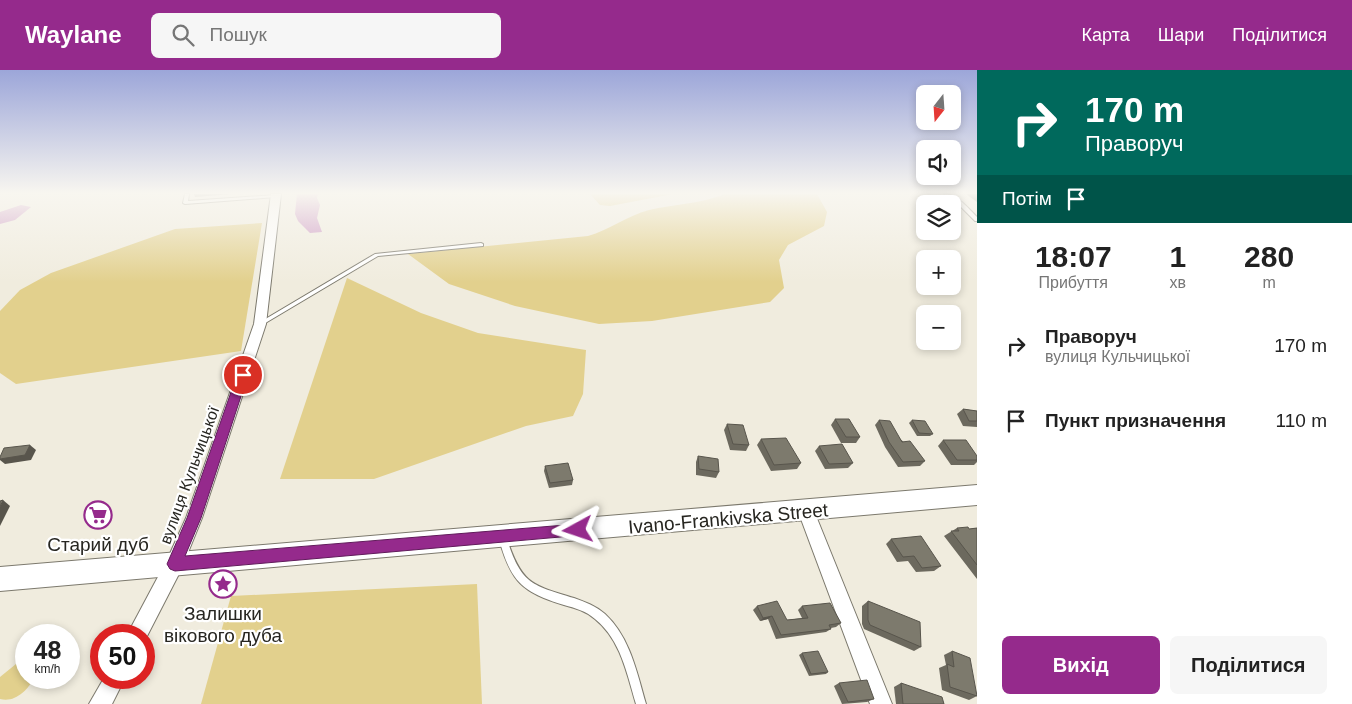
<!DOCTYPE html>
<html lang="uk">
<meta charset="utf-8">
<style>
:root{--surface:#fff;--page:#f6f6f6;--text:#222;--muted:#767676;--accent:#952a8c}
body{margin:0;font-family:Arial,sans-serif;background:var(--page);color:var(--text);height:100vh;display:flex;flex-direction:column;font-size:19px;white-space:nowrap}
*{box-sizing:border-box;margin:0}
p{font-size:16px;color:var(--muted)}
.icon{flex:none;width:28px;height:28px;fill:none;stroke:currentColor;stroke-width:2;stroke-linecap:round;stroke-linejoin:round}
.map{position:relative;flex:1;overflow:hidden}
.sheet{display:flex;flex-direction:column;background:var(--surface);width:375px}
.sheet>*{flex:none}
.banner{background:#00695c;color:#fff;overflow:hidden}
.needle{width:32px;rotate:197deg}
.buttons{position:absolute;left:916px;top:15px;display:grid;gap:10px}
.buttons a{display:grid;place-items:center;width:45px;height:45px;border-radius:8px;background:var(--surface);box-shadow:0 2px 8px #0003;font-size:25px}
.speed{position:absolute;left:15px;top:554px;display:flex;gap:10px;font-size:25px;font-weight:700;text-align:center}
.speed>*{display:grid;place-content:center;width:65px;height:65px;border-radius:50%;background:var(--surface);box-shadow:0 2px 8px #0003;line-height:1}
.speed small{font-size:12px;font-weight:400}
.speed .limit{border:8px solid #d22;background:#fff;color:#111}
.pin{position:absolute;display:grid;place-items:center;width:42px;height:42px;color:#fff;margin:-21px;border:2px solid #fff;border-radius:50%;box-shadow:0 1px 5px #0007}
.me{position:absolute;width:55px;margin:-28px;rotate:265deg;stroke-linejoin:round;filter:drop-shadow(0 0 4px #0008)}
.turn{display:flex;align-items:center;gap:18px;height:105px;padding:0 25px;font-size:22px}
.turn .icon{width:65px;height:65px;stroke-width:2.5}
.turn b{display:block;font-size:35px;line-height:42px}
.then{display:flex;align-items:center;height:48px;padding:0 25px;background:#0003;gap:10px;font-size:19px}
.eta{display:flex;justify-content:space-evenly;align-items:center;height:85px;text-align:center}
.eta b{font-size:30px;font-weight:600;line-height:35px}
.button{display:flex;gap:10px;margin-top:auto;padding:10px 25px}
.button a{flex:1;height:58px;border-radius:8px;background:var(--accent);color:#fff;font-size:20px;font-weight:600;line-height:58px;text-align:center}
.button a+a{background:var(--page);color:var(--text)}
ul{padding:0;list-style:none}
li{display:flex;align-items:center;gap:15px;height:75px;padding:0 25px}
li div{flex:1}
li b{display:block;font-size:19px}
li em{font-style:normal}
header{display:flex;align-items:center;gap:30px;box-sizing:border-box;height:70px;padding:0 25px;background:var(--accent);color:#fff}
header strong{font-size:24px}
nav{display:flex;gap:28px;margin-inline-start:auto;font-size:18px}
.search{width:350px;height:45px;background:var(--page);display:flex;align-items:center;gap:12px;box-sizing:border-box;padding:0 18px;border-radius:8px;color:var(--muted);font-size:19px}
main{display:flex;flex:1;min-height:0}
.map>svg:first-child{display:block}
.green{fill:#e2d08d}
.water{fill:#ca92c2}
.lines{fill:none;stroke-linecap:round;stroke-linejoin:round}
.lane-casing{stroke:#7c796d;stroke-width:2}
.street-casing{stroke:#7c796d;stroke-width:2}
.secondary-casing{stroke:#7c796d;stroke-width:2}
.lane{fill:#fff;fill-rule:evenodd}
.street{fill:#fff;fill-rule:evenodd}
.secondary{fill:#fff;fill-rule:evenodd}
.wall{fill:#6c695e}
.shaded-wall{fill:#58554c}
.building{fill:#7d7a6d;stroke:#58554c}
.route{fill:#952a8c;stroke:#611b5b}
.labels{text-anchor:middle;stroke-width:4.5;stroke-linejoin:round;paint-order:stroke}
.street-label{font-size:16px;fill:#272621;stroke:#fff}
.near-street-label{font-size:19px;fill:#272621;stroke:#fff}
.near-poi-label{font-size:19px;fill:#272621;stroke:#fff}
</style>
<header>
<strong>Waylane</strong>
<div class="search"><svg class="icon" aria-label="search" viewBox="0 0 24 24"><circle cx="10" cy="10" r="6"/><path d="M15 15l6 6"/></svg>Пошук</div>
<nav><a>Карта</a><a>Шари</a><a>Поділитися</a></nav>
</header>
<main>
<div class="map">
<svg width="977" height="634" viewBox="0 0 977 634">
<rect width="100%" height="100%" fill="#f0ecde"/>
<g class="green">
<path d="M590 124H673L610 136 600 135Z"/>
<path d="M725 124H817L827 142 824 156 788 175 779 190 784 218 770 232 652 251 599 254 515 236 449 214 408 184 588 166C609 160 627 146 649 140 674 134 700 134 725 124Z"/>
<path d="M262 153 241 281 16 314 0 303V241L20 220 51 203 175 159Z"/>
<path d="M347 208 421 243 478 263 586 280 583 324 573 346 526 356 374 409H280Z"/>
<path d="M477 514 482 634H201L231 526Z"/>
<path d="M26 592V608H34C28 620 15 633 0 629V607L16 594Z"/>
</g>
<g class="water">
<path d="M297 124H318L317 128 320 135 317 148 322 162 310 163 298 151 295 144Z"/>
<path d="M21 135 31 137 15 150 0 154V142Z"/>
</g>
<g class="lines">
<g class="lane-casing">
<g id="lane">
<path d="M185 124H189L188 131 275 125 277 126 275 127 185 134 183 133Z"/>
<path d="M944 124C956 123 969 139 977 147V151H975L958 134Z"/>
<path d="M481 173 483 174V176L378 186 262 255H258L257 254 375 184Z"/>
<path d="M503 465 506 466 507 469C521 514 532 515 574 528 585 532 596 536 605 544 630 567 637 603 646 634H636C627 604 621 570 595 549 586 541 575 538 564 535 522 522 511 512 499 469L500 466Z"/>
</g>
</g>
<g class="street-casing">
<g id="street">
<path d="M271 124H281L266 254 202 448 181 500 144 572V565H127L168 488 186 448 254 254Z"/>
<path d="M806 434 812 436 814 441 892 634H870L798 441 800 436Z"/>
<path d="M104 608H125L112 634H89Z"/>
</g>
</g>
<g class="secondary-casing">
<path id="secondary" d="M977 415V435L0 521V497Z"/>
</g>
<use href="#lane" class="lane"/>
<use href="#street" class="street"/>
<use href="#secondary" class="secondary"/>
</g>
<g class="wall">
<path d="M194 124H232L195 127Z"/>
<path d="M966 124H977V132Z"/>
<path d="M963 339 977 341V357L963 356 957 344Z"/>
<path d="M835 349 860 367 856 373H841L831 355Z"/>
<path d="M879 350 925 391 920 396 898 397 885 377 875 355Z"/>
<path d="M912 350 933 364 930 366H917L909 353Z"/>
<path d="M727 354 749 375 746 381 730 380 724 360Z"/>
<path d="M761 369 801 393 797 399 771 401 757 375Z"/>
<path d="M943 370 977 386V392L974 395H951L938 376Z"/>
<path d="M819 376 853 393 848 398 825 399 815 381Z"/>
<path d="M698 386 719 402 716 408 696 405V392Z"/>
<path d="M545 396 573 410 572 415 549 418 544 401Z"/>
<path d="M957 458 969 459 977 458V509L944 466Z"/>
<path d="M891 469 941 496 934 501 916 502 908 491 897 492 886 474Z"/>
<path d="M868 531 921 577 914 581 864 559 862 554V536Z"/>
<path d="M757 536 787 550 802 548 798 540 802 536 841 553 836 557 831 558V559L826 562 776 569 768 549 760 551 753 540Z"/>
<path d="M952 581 977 626 969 630 942 620 939 598 946 595 944 585Z"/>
<path d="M802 583 828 602 826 604 809 606 799 585Z"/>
<path d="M839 613 874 629 867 632 842 634 834 616Z"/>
<path d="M901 613 944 634H896L894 617Z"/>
</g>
<g class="shaded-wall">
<path d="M30 375 36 380 31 390 5 394 0 390V389Z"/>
<path d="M3 430 10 436 0 456V437Z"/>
<path d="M772 546 768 549 760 551 763 548Z"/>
</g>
<g class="building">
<path d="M963 339 977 341V351H969Z"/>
<path d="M835 349H849L860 367H846Z"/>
<path d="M879 350 890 351 902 372 910 371 925 391 903 392 889 372Z"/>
<path d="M912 350 925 351 933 364 919 363Z"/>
<path d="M727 354 743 355 749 375 733 374Z"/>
<path d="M786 368 801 393 774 395 761 369Z"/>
<path d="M943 370H966L977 386V390H957Z"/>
<path d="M842 374 853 393 829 394 819 376Z"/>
<path d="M30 375 25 385 0 389V387L4 378Z"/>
<path d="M698 386 718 389 719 402 699 399Z"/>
<path d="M568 393 573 410 550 413 545 396Z"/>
<path d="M3 430 0 437V431Z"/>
<path d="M968 457 969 459 977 458V495L951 461H959L957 458Z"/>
<path d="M921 466 941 496 922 498 914 486 903 487 891 469Z"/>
<path d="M777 531 787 550 808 548 802 536 830 533 841 553 829 555 831 559 781 565 772 546 763 548 757 536Z"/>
<path d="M868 531 920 552 921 577 870 555 868 550Z"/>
<path d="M818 581 828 602 811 604 802 583Z"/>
<path d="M952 581 970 588 977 626 950 617 947 594 954 597Z"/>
<path d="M867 610 874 629 848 632 839 613Z"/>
<path d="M901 613 942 627 944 634H903Z"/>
</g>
<linearGradient id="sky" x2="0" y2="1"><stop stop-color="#9ca6d9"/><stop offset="0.58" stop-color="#f8f6f0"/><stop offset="1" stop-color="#f8f6f0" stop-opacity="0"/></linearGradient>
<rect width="977" height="212" fill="url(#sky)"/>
<path class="route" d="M243 301 248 305 201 448 185 486 578 454 583 456 585 460 583 465 175 501 170 499 167 494 187 448 237 305Z"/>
<defs>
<g id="supermarket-ring" transform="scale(1.4375)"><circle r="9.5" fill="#fff" stroke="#952a8c" stroke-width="1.5"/><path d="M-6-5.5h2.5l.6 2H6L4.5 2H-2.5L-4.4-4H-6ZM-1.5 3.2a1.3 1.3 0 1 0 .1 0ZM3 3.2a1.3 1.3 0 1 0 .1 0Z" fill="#952a8c"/></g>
<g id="sight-ring" transform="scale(1.4375)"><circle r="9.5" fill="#fff" stroke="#952a8c" stroke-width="1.5"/><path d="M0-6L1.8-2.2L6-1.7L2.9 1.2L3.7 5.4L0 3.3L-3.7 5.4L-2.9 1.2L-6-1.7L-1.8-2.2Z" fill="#952a8c"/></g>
</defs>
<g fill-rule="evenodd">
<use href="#supermarket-ring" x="98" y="445"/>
<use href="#sight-ring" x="223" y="514"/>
</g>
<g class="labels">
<g class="street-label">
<text transform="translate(189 405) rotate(-70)" y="6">вулиця Кульчицької</text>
</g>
<g class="near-street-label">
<text transform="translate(728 448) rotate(-5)" y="7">Ivano-Frankivska Street</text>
</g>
<g class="near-poi-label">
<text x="98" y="481">Старий дуб</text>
<text x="223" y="550">Залишки<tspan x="223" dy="22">вікового дуба</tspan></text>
</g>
</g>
</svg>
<div class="buttons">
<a><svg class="needle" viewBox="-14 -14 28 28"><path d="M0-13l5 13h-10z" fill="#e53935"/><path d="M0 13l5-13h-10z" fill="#767676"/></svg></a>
<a><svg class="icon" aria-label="sound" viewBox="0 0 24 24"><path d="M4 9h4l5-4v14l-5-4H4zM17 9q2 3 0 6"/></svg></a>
<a><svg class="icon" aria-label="layers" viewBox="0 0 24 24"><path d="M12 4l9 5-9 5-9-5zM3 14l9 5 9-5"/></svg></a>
<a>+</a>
<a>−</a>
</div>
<div class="speed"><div>48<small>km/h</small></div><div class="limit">50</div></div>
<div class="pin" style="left:243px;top:305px;background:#d93025"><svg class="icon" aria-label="arrive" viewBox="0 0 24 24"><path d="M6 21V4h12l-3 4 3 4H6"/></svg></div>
<svg class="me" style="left:578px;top:460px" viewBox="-20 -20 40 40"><path d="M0-17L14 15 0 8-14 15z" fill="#952a8c" stroke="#fff" stroke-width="4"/></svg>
</div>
<section class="sheet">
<div class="banner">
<div class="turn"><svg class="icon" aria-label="right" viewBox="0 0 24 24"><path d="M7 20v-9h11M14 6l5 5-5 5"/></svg><div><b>170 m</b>Праворуч</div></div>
<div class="then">Потім<svg class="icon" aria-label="arrive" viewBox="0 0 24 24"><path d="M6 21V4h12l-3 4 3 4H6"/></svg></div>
</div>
<div class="eta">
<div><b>18:07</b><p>Прибуття</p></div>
<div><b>1</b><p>хв</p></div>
<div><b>280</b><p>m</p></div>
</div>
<ul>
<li><svg class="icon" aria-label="right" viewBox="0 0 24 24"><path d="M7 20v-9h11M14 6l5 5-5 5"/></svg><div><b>Праворуч</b><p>вулиця Кульчицької</p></div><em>170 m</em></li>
<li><svg class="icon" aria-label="arrive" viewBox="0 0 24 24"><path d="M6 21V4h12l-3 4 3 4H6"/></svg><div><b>Пункт призначення</b></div><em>110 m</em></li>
</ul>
<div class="button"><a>Вихід</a><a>Поділитися</a></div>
</section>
</main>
